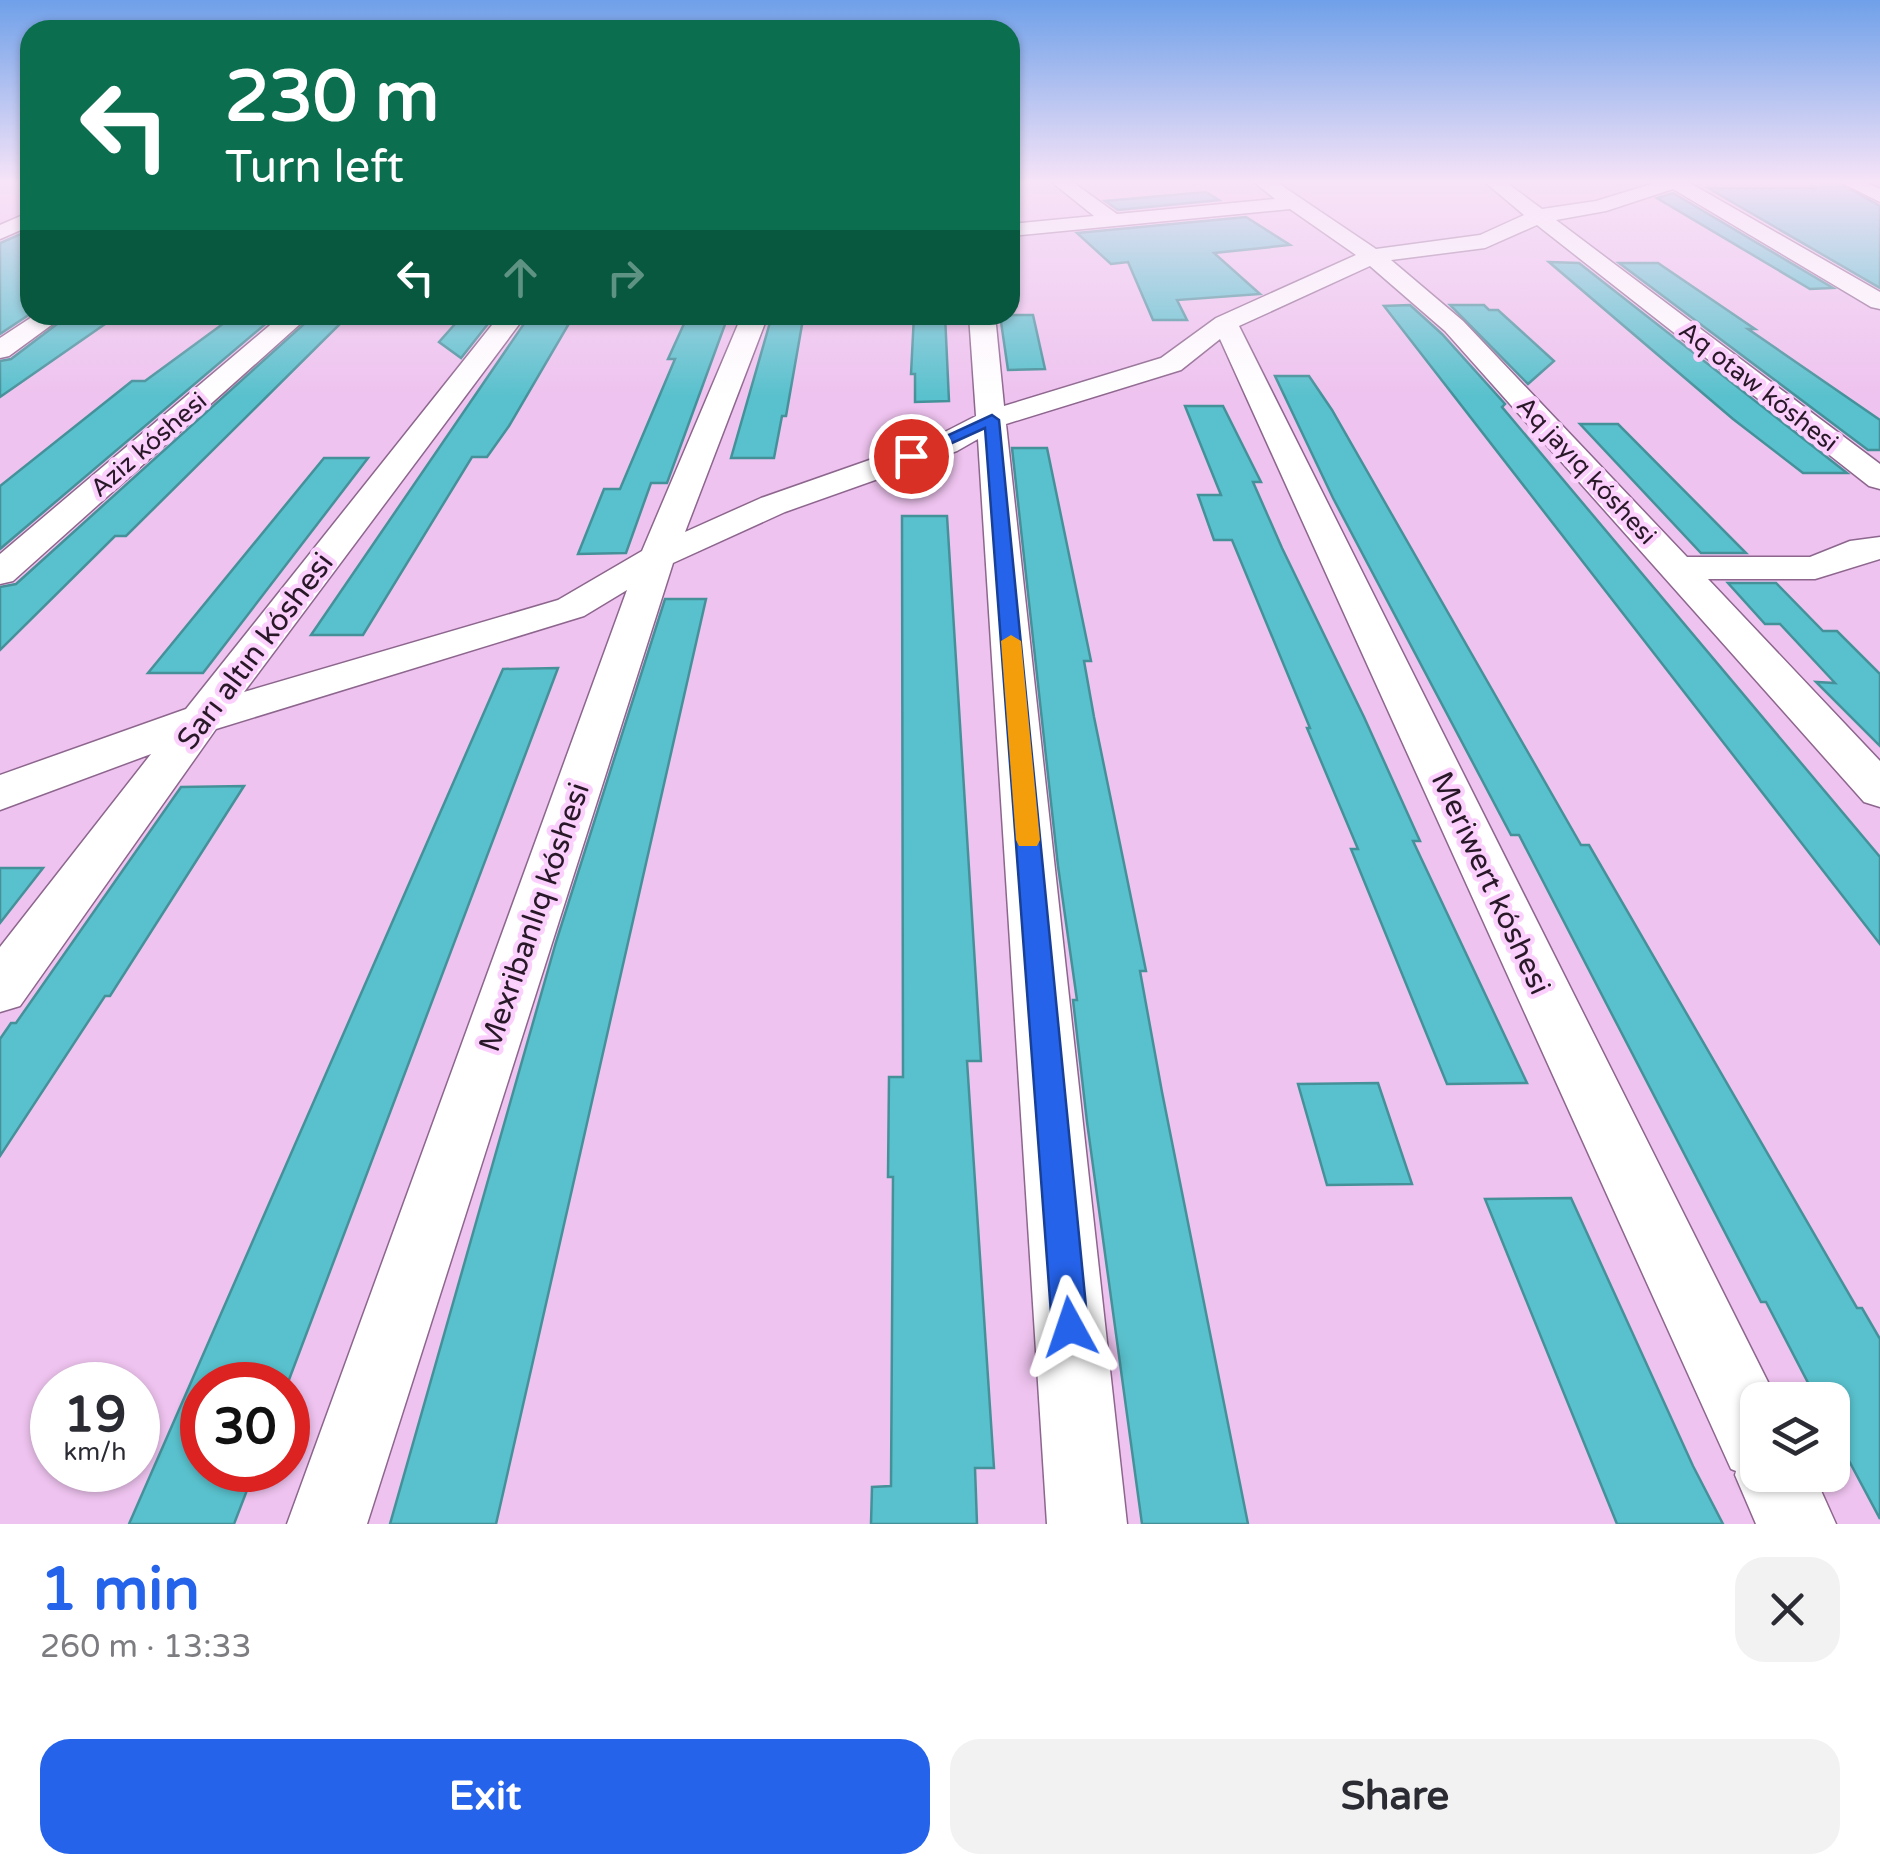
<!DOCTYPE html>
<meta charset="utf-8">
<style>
:root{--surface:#fff;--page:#f2f2f3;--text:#2b2b33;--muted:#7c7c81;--accent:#2563eb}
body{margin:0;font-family:"Varela Round",sans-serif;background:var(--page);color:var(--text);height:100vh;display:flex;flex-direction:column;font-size:38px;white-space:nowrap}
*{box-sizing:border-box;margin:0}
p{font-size:32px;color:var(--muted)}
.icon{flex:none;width:55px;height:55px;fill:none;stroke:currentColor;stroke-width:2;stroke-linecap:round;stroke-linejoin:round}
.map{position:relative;height:1524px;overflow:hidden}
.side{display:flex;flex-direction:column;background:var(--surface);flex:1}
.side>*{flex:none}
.hud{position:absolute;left:20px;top:20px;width:1000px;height:305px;border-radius:30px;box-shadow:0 2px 8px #0004;background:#0b6e4f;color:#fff;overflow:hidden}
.tools{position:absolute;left:1740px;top:1382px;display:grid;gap:20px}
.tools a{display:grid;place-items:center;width:110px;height:110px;border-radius:20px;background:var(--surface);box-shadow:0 2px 8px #0004;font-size:50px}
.speed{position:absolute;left:30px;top:1362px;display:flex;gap:20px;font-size:50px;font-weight:700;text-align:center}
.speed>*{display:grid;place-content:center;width:130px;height:130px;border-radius:50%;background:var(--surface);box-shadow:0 2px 8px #0004;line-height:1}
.speed small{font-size:25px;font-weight:400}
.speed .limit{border:15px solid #d22;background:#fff;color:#111}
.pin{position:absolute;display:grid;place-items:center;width:85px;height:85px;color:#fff;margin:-42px;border:5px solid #fff;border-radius:50%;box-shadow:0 2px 10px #0007}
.me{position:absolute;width:110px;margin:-55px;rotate:355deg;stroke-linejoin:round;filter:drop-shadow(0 0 8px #0008)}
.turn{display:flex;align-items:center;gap:35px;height:210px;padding:0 40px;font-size:45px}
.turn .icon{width:130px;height:130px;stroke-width:2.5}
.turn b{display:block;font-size:70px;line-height:85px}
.lanes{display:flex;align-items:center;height:95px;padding:0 40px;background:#0003;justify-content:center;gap:50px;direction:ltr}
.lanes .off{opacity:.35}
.round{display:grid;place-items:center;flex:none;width:105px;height:105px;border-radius:30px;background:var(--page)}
.head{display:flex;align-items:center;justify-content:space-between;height:170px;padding:0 40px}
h1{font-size:60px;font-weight:800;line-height:75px;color:var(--accent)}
.button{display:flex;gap:20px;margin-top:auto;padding:20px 40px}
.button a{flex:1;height:115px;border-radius:30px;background:var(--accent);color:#fff;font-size:40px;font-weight:800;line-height:115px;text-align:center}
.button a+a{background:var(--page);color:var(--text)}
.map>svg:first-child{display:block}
.building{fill:#59c1cd;stroke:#45919a;stroke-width:2.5}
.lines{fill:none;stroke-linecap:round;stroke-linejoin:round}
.minor-casing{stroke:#8d668e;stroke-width:3}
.minor{fill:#fff;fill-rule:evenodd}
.route{fill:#2563eb;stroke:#184099;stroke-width:2.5}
.slow{fill:#f59e0b}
.labels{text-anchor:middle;stroke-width:9;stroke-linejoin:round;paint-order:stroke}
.far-street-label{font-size:25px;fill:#281828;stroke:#fbd0fc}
.street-label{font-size:30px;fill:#281828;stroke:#fbd0fc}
</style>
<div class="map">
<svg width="1880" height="1524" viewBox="0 0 1880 1524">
<rect width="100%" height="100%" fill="#eec3ef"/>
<g class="building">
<path d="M1806 183H1839L1880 206V288L1708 188H1817Z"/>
<path d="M1206 192 1219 200 1118 210 1105 201Z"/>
<path d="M1673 193 1833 288 1810 289 1657 198Z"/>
<path d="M1246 217 1290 245 1214 253 1260 294 1177 300 1187 320H1153L1128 262 1111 264 1077 233Z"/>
<path d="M30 230V314L0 334V243Z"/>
<path d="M1549 262 1579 263 1847 473H1803L1733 419Z"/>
<path d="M1619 263H1658L1755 329H1748L1880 420V450H1868Z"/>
<path d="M1410 305 1442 334 1505 404 1502 407 1880 857V944L1384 306Z"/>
<path d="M1450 305H1484L1489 310H1498L1554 361 1528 384Z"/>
<path d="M69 315H118L0 397V361L11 359Z"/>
<path d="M235 315H276L0 549V486L132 381H145Z"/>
<path d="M314 315H349L126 536H115L0 650V587L16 584Z"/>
<path d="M463 315H495L461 358 439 342Z"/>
<path d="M530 315H574L509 426 487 457H472L363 635H311Z"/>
<path d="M688 315H721L720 319H727L667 483H651L626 553 578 554 604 489H620L675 359H668Z"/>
<path d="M914 315H945L949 401 915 402V374H911Z"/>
<path d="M1000 315H1033L1045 369 1008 370Z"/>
<path d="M771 319H803L786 416H782L774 458H731Z"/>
<path d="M1275 376H1309L1332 410 1581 845H1589L1857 1308H1862L1880 1339V1519L1832 1429V1400H1817L1766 1302H1761L1519 835H1511L1333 498Z"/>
<path d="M1185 406H1223L1261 482H1253L1282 548 1364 717 1420 841H1413L1527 1083 1447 1084 1351 849H1358L1307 728H1310L1232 540H1214L1198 495H1221Z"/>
<path d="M1580 424H1618L1746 553H1701Z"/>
<path d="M1012 448H1047L1091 661H1084L1094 717 1146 971H1140L1162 1092 1248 1524H1142L1087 1122 1073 1000H1077L1058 866Z"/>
<path d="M324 458H368L203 673H148Z"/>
<path d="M902 516H947L981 1061H967L994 1468H975L977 1524H871L872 1487 891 1486 893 1177H888L889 1077H903Z"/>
<path d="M1728 583H1776L1823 631H1837L1880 674V746L1816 682 1835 683 1780 624H1765Z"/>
<path d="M665 599H706L496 1524H390L556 942Z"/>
<path d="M558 668 287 1385H202V1472H254L234 1524H129L503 669Z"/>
<path d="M244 786 110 996H105L0 1156V1039L11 1023H16L181 787Z"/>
<path d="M0 868H43L0 923Z"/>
<path d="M1378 1083 1412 1184 1327 1185 1298 1084Z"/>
<path d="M1571 1198 1693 1466 1723 1524H1617L1485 1199Z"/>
</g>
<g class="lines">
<g class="minor-casing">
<g id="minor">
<path d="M1053 183H1074L1117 214 1275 199 1255 183H1278L1376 249 1480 235 1524 215 1486 183H1507L1542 209 1596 201 1655 183H1690L1880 292V309L1871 307 1673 189 1606 211 1556 220 1880 464V489L1869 486 1537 225 1485 248 1391 260 1463 321 1687 557H1810L1850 541 1880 537V559L1815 579H1708L1880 761V807L1864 802 1445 331 1370 266 1239 326 1777 1400H1758V1475H1814L1836 1524H1756L1735 1475 1736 1471 1731 1469 1220 339 1181 370 1006 424 1127 1524H1047L978 439 957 451 785 512 673 563 367 1524H287L627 590 584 616 216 729 20 1006 0 1012V947L151 754 0 810V775L186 709 500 315H526L244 692 558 600 642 551 742 315H768L685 532 761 498 935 437 976 416 969 315H995L1004 406 1161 358 1216 318 1356 255 1290 209 1010 236V224L1094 216Z"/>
<path d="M1842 183H1867L1880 189V202Z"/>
<path d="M30 212V226L0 239V225Z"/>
<path d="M35 315H65L9 356 0 358V338Z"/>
<path d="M282 315H310L13 581 0 584V554Z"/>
</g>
</g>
<use href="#minor" class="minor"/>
</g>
<linearGradient id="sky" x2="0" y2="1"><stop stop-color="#6fa0e9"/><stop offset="0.46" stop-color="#f7e4f8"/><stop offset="1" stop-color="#f7e4f8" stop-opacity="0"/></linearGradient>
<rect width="1880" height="396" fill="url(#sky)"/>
<path class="route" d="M992 415 999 420 1088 1327 1083 1339 1070 1345 1057 1339 1052 1327 985 428 917 459 903 456Z"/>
<path class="slow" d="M1011 635 1021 641 1040 840 1037 846H1019L1016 840 1001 641Z"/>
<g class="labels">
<g class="far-street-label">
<text transform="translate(1759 386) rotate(38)" y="9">Aq otaw kóshesi</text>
<text transform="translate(148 444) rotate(-41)" y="9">Aziz kóshesi</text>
<text transform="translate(1587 470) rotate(47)" y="9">Aq jayıq kóshesi</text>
</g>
<g class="street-label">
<text transform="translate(255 651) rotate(-53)" y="10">Sarı altın kóshesi</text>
<text transform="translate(1491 883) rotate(65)" y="10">Meriwert kóshesi</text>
<text transform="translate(534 917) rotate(-71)" y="10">Mexribanlıq kóshesi</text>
</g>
</g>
</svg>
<div class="tools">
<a><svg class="icon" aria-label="layers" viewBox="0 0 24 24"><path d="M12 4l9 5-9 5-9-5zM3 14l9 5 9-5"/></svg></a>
</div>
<div class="speed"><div>19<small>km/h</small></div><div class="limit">30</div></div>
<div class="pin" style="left:911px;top:456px;background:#d93025"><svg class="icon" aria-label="arrive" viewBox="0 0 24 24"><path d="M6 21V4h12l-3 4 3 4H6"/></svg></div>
<svg class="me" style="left:1070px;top:1327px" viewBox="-20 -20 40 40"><path d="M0-17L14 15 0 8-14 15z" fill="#2563eb" stroke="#fff" stroke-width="4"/></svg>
<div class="hud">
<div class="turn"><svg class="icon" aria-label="left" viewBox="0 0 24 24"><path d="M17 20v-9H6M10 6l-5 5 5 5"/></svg><div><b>230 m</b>Turn left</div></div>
<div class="lanes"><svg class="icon" aria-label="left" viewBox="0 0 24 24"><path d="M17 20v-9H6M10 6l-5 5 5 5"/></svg><svg class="icon off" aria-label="ahead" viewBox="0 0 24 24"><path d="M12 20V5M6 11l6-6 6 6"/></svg><svg class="icon off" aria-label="right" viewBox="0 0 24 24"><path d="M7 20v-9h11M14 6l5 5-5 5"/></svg></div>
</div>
</div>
<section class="side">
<div class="head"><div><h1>1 min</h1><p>260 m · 13:33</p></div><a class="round"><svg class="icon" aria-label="close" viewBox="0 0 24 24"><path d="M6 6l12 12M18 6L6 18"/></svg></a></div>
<div class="button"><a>Exit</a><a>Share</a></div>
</section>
